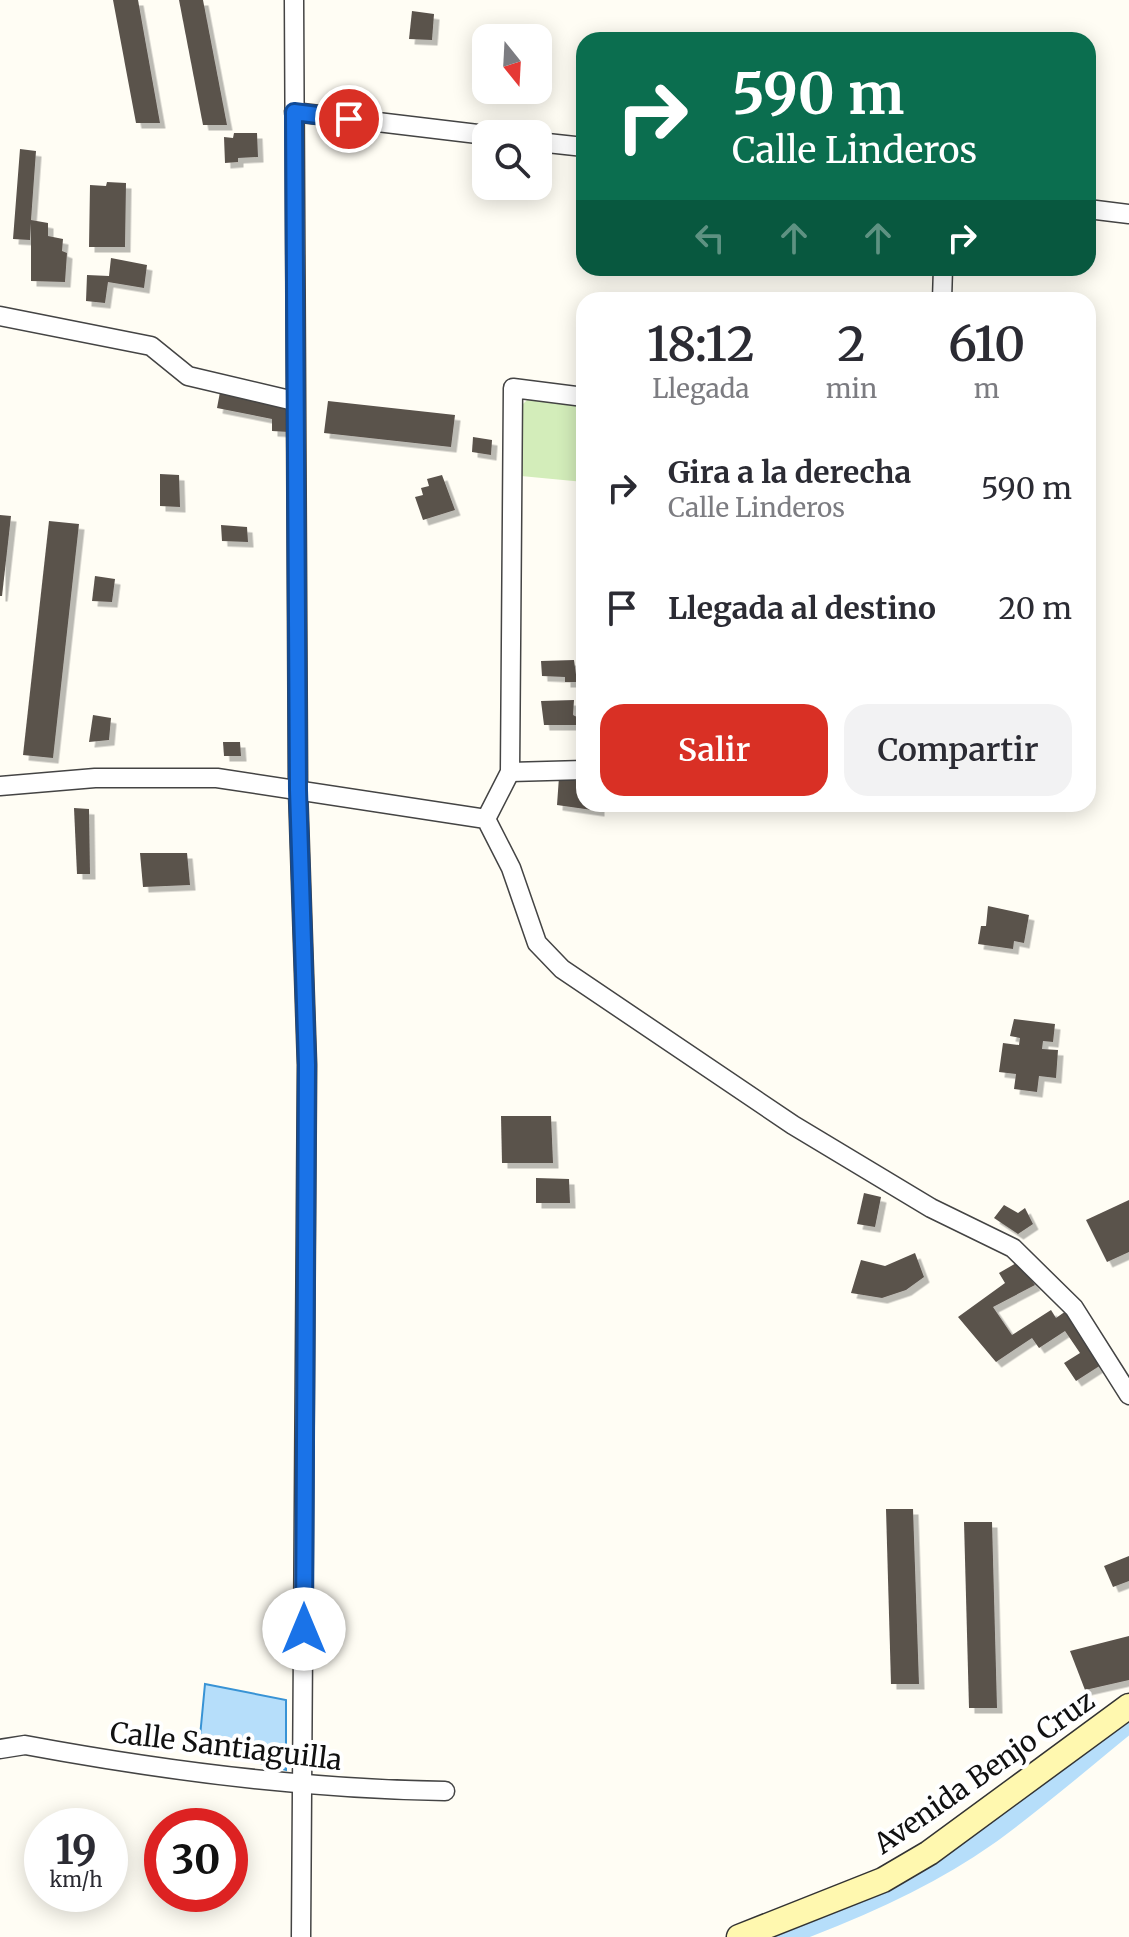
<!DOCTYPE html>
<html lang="es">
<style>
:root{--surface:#fff;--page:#f2f2f3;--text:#2b2b33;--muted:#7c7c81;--accent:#d93025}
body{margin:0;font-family:Merriweather,serif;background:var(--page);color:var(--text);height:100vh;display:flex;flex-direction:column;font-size:30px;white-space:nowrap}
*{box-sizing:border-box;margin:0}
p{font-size:26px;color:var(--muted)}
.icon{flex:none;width:44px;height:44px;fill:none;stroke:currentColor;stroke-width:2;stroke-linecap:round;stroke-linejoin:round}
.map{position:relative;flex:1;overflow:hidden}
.drawer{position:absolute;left:576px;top:292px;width:520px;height:520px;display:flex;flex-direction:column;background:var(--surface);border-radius:24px;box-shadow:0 4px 20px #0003}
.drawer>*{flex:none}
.hud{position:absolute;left:576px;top:32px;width:520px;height:244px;border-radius:24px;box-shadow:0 4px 20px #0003;background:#0b6e4f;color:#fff;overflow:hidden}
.needle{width:52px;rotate:162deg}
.tools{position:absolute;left:472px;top:24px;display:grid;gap:16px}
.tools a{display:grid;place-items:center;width:80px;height:80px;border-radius:16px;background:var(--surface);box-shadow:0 4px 20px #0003;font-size:40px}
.speed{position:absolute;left:24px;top:1808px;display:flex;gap:16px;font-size:40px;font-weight:700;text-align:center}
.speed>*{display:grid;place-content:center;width:104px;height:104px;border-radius:50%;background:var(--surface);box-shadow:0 4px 20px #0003;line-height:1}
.speed small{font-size:20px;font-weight:400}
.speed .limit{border:12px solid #d22;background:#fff;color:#111}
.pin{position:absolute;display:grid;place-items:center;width:68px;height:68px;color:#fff;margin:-34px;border:4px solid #fff;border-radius:50%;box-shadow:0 2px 8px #0007}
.me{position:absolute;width:88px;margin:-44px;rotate:0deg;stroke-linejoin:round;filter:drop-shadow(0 0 6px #0008)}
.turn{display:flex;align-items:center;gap:28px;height:168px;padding:0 24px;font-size:36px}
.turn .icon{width:104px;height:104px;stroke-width:2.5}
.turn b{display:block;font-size:56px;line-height:68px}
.lanes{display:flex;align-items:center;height:76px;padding:0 24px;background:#0003;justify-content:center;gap:40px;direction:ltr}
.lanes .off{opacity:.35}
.eta{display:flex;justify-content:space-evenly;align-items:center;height:136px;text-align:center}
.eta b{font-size:48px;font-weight:600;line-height:56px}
.button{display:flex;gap:16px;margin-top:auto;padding:16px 24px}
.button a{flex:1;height:92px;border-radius:24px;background:var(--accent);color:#fff;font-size:32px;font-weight:600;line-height:92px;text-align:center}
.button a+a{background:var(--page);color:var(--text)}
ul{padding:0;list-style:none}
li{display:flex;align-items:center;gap:24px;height:120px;padding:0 24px}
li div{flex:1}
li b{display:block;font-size:30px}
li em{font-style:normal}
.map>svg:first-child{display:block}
.green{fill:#d3edba}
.water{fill:#b6defa;stroke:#3893d5;stroke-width:2}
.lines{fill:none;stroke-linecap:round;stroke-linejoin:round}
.canal{stroke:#b6defa;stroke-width:18}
.building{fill:#5a524c;filter:url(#shadow)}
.street-casing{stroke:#444;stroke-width:21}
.secondary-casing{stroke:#333;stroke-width:27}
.street{stroke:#fff;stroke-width:18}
.secondary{stroke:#fff8af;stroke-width:24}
.route-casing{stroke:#114b97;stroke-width:20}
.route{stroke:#1a73e8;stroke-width:14}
.labels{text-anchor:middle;stroke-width:8;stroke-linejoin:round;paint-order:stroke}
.street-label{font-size:28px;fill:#111;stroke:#fff}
</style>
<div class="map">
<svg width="1129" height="1937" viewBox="0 0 1129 1937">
<defs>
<filter id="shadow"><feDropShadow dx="5.5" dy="5.5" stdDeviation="0" flood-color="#0004"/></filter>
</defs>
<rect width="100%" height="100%" fill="#fffdf4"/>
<path class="green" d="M529 398 584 405V482L521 476 522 405Z"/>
<path class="water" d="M205 1684 286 1700V1770L199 1747Z"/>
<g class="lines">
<path class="canal" d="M784 1937C853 1912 925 1881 986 1838 1035 1803 1082 1762 1129 1724"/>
</g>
<g class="building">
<path d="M113 0H138L160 123H136Z"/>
<path d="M179 0H203L227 125H203Z"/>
<path d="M412 11 434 14 432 40 409 39Z"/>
<path d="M234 133H257L258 157 238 158V162L225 163 224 137 233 138Z"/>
<path d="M20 149 36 151 31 220 48 223V236L63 239 62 251 67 253 65 282 31 281V223L30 240 13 239Z"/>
<path d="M107 182 126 183 125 247H89L90 185 106 186Z"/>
<path d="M111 258 147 265 144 288 108 282 105 303 86 301 87 275 109 276Z"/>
<path d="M220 392 288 405 289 432 272 431V419L217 408Z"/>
<path d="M328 401 455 415 451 447 324 433Z"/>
<path d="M473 437 492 440 491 455 472 452Z"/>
<path d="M160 474 179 475 180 507 160 506Z"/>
<path d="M442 475 455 510 423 520 415 497 423 495 421 488 429 486 427 479Z"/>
<path d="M0 515 11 516 2 596H0Z"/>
<path d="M49 521 79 524 53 758 23 755Z"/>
<path d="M221 525 247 527 248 542 222 541Z"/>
<path d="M95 576 115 579 112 602 92 601Z"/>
<path d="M574 660 577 682H565V677L542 676 541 661Z"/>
<path d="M574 700 573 715 579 718V725H544L541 701Z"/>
<path d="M93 715 111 718 109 740 89 742Z"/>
<path d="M223 742H240L241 756H224Z"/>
<path d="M559 777 584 782V804H599V811L557 805Z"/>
<path d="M74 808 89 809 90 874H77Z"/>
<path d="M140 853H187L190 885 143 887Z"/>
<path d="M988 906 1029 915 1024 943 1014 941 1013 949 978 944 981 926H986Z"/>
<path d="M1014 1019 1055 1024 1053 1042 1043 1041 1042 1049 1058 1050 1056 1078 1039 1076 1037 1092 1014 1089 1016 1074 999 1072 1003 1043 1019 1045 1020 1038 1010 1036Z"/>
<path d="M501 1116H551L553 1163H502Z"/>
<path d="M536 1178 569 1179 570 1203H536Z"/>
<path d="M864 1193 881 1197 875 1227 857 1224Z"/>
<path d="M1129 1200V1252L1107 1262 1086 1220Z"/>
<path d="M1004 1205 1018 1213 1025 1208 1033 1224 1018 1234 994 1218Z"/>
<path d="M915 1253 924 1277 906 1290 882 1298 851 1293 861 1260 885 1266Z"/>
<path d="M1018 1262 1035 1285 993 1307 1012 1335 1051 1310 1056 1318 1066 1311 1101 1365 1076 1381 1064 1363 1080 1353 1065 1331 1039 1348 1032 1338 996 1362 958 1317 1005 1283 999 1273Z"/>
<path d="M886 1509H913L919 1684H891Z"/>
<path d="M964 1522H992L997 1708H969Z"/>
<path d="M1129 1556V1581L1113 1587 1104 1566Z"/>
<path d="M1129 1636V1680L1085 1690 1070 1651Z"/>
</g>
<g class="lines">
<g class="street-casing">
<g id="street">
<path d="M294 0 298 790 307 1065 301 1937"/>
<path d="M294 112 486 135"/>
<path d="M538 142 584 147"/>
<path d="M1088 209 1129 214"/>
<path d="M942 300 943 268"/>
<path d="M0 316 151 346 188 376 294 401"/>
<path d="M510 772 584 770"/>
<path d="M0 786 95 778H217L486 819 511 868 537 943 562 969 793 1125 931 1208 1013 1248 1074 1308 1129 1395"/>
<path d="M486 819 510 772 513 388 584 397"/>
<path d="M0 1749 25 1745C165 1771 303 1789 445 1791"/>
</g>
</g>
<g class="secondary-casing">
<path id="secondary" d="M739 1937 883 1880 929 1853 1129 1706"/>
</g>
<use href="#street" class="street"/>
<use href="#secondary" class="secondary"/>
</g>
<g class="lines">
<g class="route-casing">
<path id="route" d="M304 1629 307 1065 298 790 294 112 349 119"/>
</g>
<use href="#route" class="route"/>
</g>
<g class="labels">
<g class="street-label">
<text transform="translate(226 1746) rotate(7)" y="10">Calle Santiaguilla</text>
<text transform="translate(984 1772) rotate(-35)" y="10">Avenida Benjo Cruz</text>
</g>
</g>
</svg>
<div class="tools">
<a><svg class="needle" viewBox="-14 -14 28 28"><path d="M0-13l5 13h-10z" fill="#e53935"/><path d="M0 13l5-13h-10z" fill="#7c7c81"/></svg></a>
<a><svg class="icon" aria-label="search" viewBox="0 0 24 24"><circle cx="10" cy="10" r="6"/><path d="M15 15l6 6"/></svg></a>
</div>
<div class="speed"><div>19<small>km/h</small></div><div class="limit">30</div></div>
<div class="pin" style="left:349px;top:119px;background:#d93025"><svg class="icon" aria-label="arrive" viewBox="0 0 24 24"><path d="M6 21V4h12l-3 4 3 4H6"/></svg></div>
<svg class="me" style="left:304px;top:1629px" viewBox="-20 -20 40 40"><circle r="19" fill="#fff"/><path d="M0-13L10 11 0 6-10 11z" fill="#1a73e8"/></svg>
<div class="hud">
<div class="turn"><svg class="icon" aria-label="right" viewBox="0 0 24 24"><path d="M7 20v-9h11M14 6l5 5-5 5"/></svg><div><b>590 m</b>Calle Linderos</div></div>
<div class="lanes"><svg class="icon off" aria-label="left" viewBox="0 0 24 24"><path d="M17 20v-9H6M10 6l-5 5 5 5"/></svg><svg class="icon off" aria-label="ahead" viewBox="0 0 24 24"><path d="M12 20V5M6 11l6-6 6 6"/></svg><svg class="icon off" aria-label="ahead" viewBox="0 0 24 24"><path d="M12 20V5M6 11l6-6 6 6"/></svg><svg class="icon" aria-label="right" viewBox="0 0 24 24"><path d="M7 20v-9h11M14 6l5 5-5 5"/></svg></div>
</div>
<section class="drawer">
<div class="eta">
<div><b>18:12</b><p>Llegada</p></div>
<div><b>2</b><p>min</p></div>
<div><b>610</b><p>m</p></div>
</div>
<ul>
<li><svg class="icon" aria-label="right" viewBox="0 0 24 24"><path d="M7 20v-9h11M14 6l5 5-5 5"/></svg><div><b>Gira a la derecha</b><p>Calle Linderos</p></div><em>590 m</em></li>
<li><svg class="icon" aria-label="arrive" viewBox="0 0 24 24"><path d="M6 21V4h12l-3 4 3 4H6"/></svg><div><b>Llegada al destino</b></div><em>20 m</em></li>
</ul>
<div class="button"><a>Salir</a><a>Compartir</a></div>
</section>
</div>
